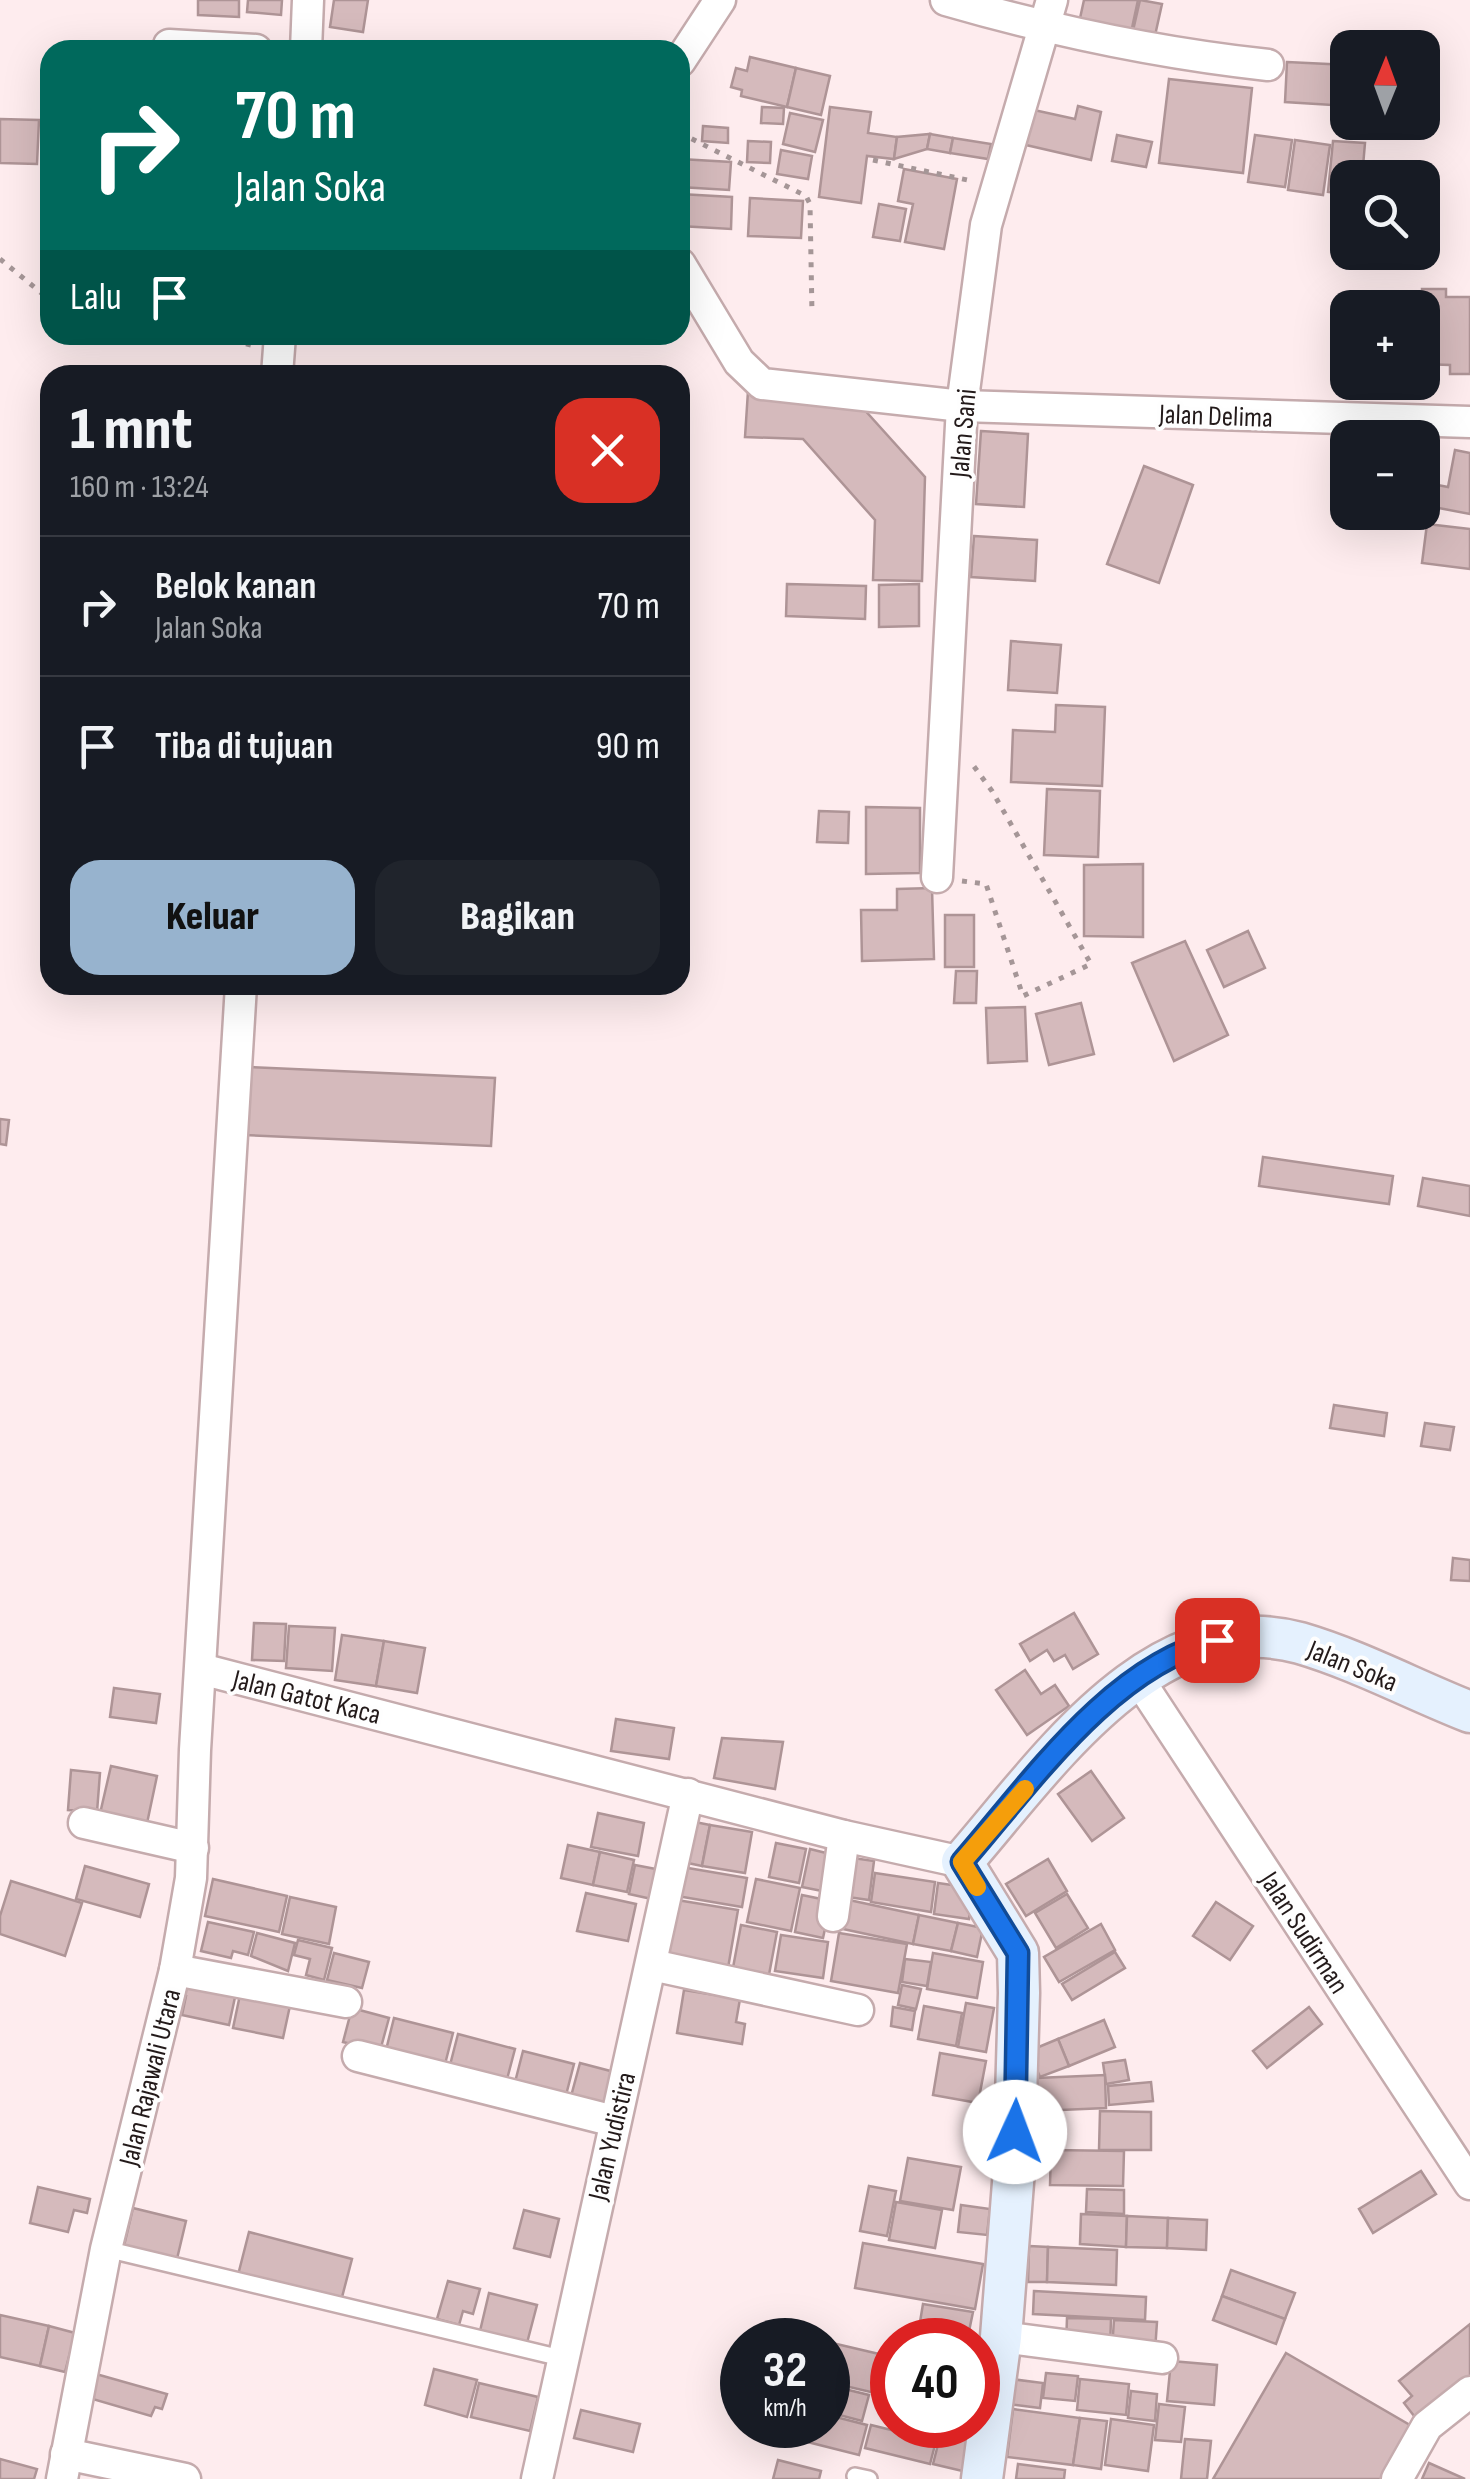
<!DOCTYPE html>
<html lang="id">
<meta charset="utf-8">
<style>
:root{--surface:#171b24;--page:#20242c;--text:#f1f3f6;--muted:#9ea1a6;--line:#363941;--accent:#97b3ce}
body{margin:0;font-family:"Sofia Sans Condensed",sans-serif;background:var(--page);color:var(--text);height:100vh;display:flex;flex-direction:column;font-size:38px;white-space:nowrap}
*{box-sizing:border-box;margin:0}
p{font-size:32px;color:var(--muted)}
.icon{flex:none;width:55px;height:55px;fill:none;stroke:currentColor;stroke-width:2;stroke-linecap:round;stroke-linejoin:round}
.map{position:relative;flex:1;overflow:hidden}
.drawer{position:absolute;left:40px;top:365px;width:650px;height:630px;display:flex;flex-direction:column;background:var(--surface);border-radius:30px;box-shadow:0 10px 40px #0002}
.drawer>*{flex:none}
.top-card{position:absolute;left:40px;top:40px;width:650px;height:305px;border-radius:30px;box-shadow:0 10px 40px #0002;background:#00695c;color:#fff;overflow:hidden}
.needle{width:65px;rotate:1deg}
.buttons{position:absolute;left:1330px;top:30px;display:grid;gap:20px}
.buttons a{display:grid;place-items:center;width:110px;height:110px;border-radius:20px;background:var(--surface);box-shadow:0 10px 40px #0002;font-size:50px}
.speed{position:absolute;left:720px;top:2318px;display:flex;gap:20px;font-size:50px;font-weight:700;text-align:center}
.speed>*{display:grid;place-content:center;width:130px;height:130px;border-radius:50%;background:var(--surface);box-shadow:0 10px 40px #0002;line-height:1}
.speed small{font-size:25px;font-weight:400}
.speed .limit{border:15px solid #d22;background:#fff;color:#111}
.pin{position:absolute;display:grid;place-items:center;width:85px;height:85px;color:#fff;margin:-42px;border-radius:20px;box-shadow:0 5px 15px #0006}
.me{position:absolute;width:110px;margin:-55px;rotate:2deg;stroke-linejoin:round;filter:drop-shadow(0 0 8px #0008)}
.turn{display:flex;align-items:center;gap:35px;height:210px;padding:0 30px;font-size:45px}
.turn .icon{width:130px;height:130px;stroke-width:2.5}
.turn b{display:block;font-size:70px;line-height:85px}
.then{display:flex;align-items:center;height:95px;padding:0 30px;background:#0003;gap:20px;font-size:38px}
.round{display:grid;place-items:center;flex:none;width:105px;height:105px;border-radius:30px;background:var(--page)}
.summary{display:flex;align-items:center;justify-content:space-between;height:170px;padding:0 30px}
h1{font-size:60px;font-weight:800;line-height:75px}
.action{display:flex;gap:20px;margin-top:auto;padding:20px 30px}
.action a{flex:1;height:115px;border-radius:30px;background:var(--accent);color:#111;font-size:40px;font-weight:800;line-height:115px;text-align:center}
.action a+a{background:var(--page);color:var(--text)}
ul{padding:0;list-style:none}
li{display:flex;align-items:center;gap:30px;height:140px;padding:0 30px;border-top:2px solid var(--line)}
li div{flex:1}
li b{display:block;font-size:38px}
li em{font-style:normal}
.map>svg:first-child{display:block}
.building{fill:#d5babc;stroke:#ae9496;stroke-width:2.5}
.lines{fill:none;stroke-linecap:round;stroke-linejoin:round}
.lane-casing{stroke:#c5abad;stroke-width:20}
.street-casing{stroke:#c5abad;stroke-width:35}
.secondary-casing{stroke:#c5abad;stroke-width:45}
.path{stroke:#a59697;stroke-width:5;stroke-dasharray:5 8;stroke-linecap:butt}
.lane{stroke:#fff;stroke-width:15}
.street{stroke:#fff;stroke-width:30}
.secondary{stroke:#e5f1fe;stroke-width:40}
.route-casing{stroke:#114b97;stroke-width:25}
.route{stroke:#1a73e8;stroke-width:18}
.slow{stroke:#f59e0b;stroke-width:18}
.labels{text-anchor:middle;stroke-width:8;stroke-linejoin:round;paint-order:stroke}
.street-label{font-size:28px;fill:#231a1a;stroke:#fefefe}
</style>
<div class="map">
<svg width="1470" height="2479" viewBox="0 0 1470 2479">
<rect width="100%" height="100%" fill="#feecee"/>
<g class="building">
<path d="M198 0H239V17L198 15Z"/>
<path d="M248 0H282L281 15 247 12Z"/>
<path d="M334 0H368L363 32 330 27Z"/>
<path d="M1084 0H1138L1129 42 1077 32Z"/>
<path d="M1140 0 1162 4 1154 40 1132 35Z"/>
<path d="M750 57 796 68 787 107 741 96 742 90 731 87 736 68 747 71Z"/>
<path d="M1287 62 1348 65V106L1285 102Z"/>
<path d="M796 68 830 76 821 115 787 107Z"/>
<path d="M1169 79 1252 88 1243 173 1159 163Z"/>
<path d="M1078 106 1101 112 1091 160 1026 145 1034 110 1075 119Z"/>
<path d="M762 107 784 108 783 124 761 123Z"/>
<path d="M830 107 871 112 868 133 897 137 894 159 867 156 861 203 819 197Z"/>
<path d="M790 113 823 120 815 152 783 144Z"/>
<path d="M0 119 39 120 37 164 0 163Z"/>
<path d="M703 126 728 128V143L702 141Z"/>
<path d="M930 134 927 149 894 159 897 137Z"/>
<path d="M930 134 953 138 950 153 927 149Z"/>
<path d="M1117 135 1152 142 1146 167 1112 161Z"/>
<path d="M1255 135 1292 140 1285 187 1248 182Z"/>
<path d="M953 138 991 144 988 159 950 153Z"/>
<path d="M1295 140 1330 145 1323 195 1288 190Z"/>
<path d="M748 141 771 142 770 163 747 162Z"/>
<path d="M1333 141 1365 143 1362 178H1348V194L1328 192Z"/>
<path d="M781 150 812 156 808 179 777 174Z"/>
<path d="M680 159 731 162 729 190 680 187Z"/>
<path d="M904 169 957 179 944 249 905 242 913 204 898 201Z"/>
<path d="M680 194 732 197 731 229 680 226Z"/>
<path d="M750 198 803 201 801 238 748 236Z"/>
<path d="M879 204 906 209 900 241 873 237Z"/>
<path d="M1422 289H1446V297H1470V374H1450V365L1422 364Z"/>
<path d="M748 391 852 396 925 477 922 581 873 580 875 520 803 439 745 437Z"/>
<path d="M981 431 1028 434 1024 507 976 504Z"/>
<path d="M1455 450 1470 453V514L1423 505 1427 483 1448 487Z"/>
<path d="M1144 466 1193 485 1159 583 1107 564Z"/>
<path d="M1427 524 1470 529V569L1422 563Z"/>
<path d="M974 536 1037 540 1035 581 971 577Z"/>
<path d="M787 584 866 586 865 619 786 616Z"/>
<path d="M919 584V626L879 627V585Z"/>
<path d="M1011 641 1061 645 1057 693 1008 690Z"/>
<path d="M1056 705 1105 707 1102 786 1011 782 1013 730 1055 732Z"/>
<path d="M1047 789 1100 791 1098 857 1044 855Z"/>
<path d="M866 807 920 808V873L866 874Z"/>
<path d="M819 811 849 812 848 843 817 842Z"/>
<path d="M1143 864V937L1084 936V865Z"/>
<path d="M932 888 934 959 862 961 861 910H897V889Z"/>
<rect x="945" y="915" width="29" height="52"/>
<path d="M1248 931 1265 968 1224 987 1207 950Z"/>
<path d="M1185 941 1228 1035 1174 1061 1132 963Z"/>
<path d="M956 971H977L976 1003H954Z"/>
<path d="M1081 1003 1094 1054 1049 1065 1036 1014Z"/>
<path d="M1025 1007 1027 1061 988 1063 986 1008Z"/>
<path d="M248 1067 495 1078 491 1146 245 1135Z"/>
<path d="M0 1119 9 1120 6 1145 0 1144Z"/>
<path d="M1263 1157 1393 1176 1389 1204 1259 1186Z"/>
<path d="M1423 1178 1470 1186V1216L1418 1206Z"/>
<path d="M1334 1405 1387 1413 1384 1436 1330 1428Z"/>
<path d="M1425 1423 1454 1427 1450 1450 1421 1446Z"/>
<path d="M1453 1558 1470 1560V1581L1451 1580Z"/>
<path d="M1074 1613 1098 1654 1073 1669 1065 1655 1054 1661 1047 1650 1030 1661 1020 1644Z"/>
<path d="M254 1623 286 1624 284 1661 252 1660Z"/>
<path d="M289 1626 335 1628 332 1671 286 1668Z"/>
<path d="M342 1635 384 1641 376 1686 335 1680Z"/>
<path d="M384 1641 425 1648 417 1693 376 1686Z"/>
<path d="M1025 1670 1041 1694 1055 1685 1069 1706 1027 1735 996 1690Z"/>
<path d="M114 1688 160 1694 156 1723 110 1717Z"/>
<path d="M616 1719 674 1728 669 1759 611 1751Z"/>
<path d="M722 1738 783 1742 775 1789 714 1778Z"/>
<path d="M111 1766 157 1776 146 1828 99 1818Z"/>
<path d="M71 1770 100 1773 97 1812 68 1810Z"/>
<path d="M1091 1771 1124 1818 1092 1841 1058 1794Z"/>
<path d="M598 1813 644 1823 638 1856 591 1847Z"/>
<path d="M690 1821 710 1825 702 1866 683 1862Z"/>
<path d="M710 1825 752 1832 745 1873 702 1866Z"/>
<path d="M776 1843 806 1849 799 1883 769 1877Z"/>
<path d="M568 1845 600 1852 593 1885 561 1878Z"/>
<path d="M810 1849 834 1855 827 1892 802 1887Z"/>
<path d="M600 1852 634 1860 627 1892 593 1885Z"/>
<path d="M846 1857 874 1861 869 1900 841 1896Z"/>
<path d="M1048 1859 1067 1891 1026 1916 1006 1884Z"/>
<path d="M635 1865 661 1870 656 1900 629 1894Z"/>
<path d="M85 1866 149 1884 140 1917 76 1899Z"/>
<path d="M682 1867 747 1878 742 1907 677 1896Z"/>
<path d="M875 1873 935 1882 931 1912 871 1902Z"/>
<path d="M213 1879 287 1896 279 1932 205 1916Z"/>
<path d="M756 1879 800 1888 791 1931 747 1922Z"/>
<path d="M11 1881 82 1903 65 1956 0 1934V1916Z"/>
<path d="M938 1883 973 1888 969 1919 934 1914Z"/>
<path d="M586 1893 636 1904 628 1941 577 1931Z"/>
<path d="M1067 1894 1088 1928 1056 1948 1035 1913Z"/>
<path d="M802 1895 831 1901 823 1938 795 1932Z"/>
<path d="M290 1897 336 1907 329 1944 282 1934Z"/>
<path d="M677 1900 738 1910 728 1968 667 1958Z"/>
<path d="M849 1900 919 1915 913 1944 843 1929Z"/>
<path d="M1216 1902 1253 1926 1230 1960 1193 1936Z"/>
<path d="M919 1915 958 1923 951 1951 913 1944Z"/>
<path d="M208 1922 254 1932 248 1955 233 1951 231 1958 201 1951Z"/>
<path d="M958 1923 983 1928 977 1957 951 1951Z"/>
<path d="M1101 1924 1115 1950 1059 1982 1044 1957Z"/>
<path d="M741 1925 777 1932 768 1980 732 1973Z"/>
<path d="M257 1933 295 1943 288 1971 251 1956Z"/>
<path d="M839 1933 907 1944 898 1993 831 1981Z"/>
<path d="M781 1935 828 1942 823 1978 775 1971Z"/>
<path d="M298 1940 332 1948 324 1980 306 1975 310 1959 294 1955Z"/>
<path d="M1115 1952 1125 1968 1072 2000 1062 1984Z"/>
<path d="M334 1953 369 1962 362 1988 327 1980Z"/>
<path d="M933 1953 983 1962 977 1998 927 1989Z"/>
<path d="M905 1959 931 1962 927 1986 902 1982Z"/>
<path d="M181 1977 237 1988 229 2025 182 2015 186 1996 177 1994Z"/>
<path d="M902 1985 921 1989 916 2009 898 2005Z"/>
<path d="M241 1990 291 2001 283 2038 233 2028Z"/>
<path d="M684 1990 740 1999 736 2022 745 2024 742 2044 677 2033Z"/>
<path d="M966 2003 994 2008 986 2052 958 2047Z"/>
<path d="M924 2006 962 2013 956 2046 918 2039Z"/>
<path d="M893 2007 915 2011 912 2030 891 2026Z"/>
<path d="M1309 2007 1322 2024 1267 2068 1253 2051Z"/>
<path d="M352 2008 389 2018 380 2051 343 2042Z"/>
<path d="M394 2018 453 2033 444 2068 385 2054Z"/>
<path d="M1104 2020 1115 2047 1069 2066 1058 2039Z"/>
<path d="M458 2034 515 2049 506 2083 449 2069Z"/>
<path d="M1058 2039 1069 2066 1040 2077 1029 2051Z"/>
<path d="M523 2051 574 2064 565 2099 514 2086Z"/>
<path d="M940 2053 986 2061 978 2103 933 2095Z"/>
<path d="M1125 2060 1129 2080 1106 2084 1103 2063Z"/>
<path d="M580 2063 618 2073 609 2110 570 2100Z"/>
<path d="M1105 2075 1106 2108 1038 2111 1037 2078Z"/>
<path d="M1151 2082 1153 2101 1109 2105 1108 2086Z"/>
<path d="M1100 2111 1151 2112V2150H1099Z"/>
<path d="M1051 2150 1124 2151 1123 2186 1050 2185Z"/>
<path d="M908 2158 961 2167 953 2210 900 2201Z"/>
<path d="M1421 2171 1436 2194 1373 2233 1359 2209Z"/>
<path d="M869 2186 896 2191 887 2236 860 2231Z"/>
<path d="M38 2187 90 2199 87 2213 74 2210 68 2232 30 2223Z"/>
<path d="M1087 2189 1124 2190V2214L1086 2212Z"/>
<path d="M896 2202 942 2210 935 2248 889 2240Z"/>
<path d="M961 2205 990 2209 987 2235 958 2232Z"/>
<path d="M133 2208 186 2221 176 2263 123 2250Z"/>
<path d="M524 2210 559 2219 550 2257 514 2248Z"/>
<path d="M1081 2214 1127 2216 1126 2247 1080 2244Z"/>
<path d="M1127 2216 1168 2218 1167 2248 1126 2247Z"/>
<path d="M1168 2218 1207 2220 1206 2250 1167 2248Z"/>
<path d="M249 2232 352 2259 341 2301 238 2275Z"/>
<path d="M863 2243 983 2264 975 2309 855 2288Z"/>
<path d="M1029 2246 1048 2247 1047 2282H1028Z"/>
<path d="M1048 2247 1117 2250 1116 2285 1047 2282Z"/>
<path d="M1231 2270 1295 2293 1285 2319 1222 2296Z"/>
<path d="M448 2281 480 2289 473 2314 463 2311 459 2325 437 2319Z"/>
<path d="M1034 2291 1146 2297 1145 2320 1033 2314Z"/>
<path d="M489 2293 537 2305 527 2343 480 2331Z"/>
<path d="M1222 2296 1285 2319 1276 2344 1213 2320Z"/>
<path d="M923 2304 973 2312 968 2336 919 2328Z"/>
<path d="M0 2315 49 2326 40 2366 0 2357Z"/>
<path d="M1067 2318 1111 2319 1110 2347 1066 2345Z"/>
<path d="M1114 2320 1157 2322 1155 2351 1112 2349Z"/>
<path d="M1470 2324V2385L1421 2425 1404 2403 1412 2396 1399 2381Z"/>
<path d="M49 2326 75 2333 65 2372 40 2366Z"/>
<path d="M898 2333 941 2340H897Z"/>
<path d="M828 2342 892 2357V2397L828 2382Z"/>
<path d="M1286 2353 1415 2428 1388 2479H1213Z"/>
<path d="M1171 2361 1217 2365 1214 2405 1167 2401Z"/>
<path d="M434 2369 477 2380 467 2417 425 2405Z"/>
<path d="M1046 2373 1078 2376 1075 2401 1043 2398Z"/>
<path d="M96 2374 167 2394 162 2409 155 2407 151 2416 89 2398Z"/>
<path d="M1011 2379 1043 2383 1040 2408 1008 2404Z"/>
<path d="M1080 2379 1129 2384 1126 2415 1077 2410Z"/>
<path d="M479 2383 538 2397 530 2431 471 2417Z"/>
<path d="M828 2385 869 2395 862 2421 828 2412Z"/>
<path d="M1131 2391 1157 2394 1155 2421 1128 2418Z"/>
<path d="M1159 2404 1185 2407 1181 2442 1155 2440Z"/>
<path d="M1013 2409 1080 2418 1073 2465 1007 2457Z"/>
<path d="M581 2410 640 2424 633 2452 574 2438Z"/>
<path d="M828 2415 867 2425 859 2455 768 2432 770 2425H828Z"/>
<path d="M1080 2418 1107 2421 1101 2469 1073 2465Z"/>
<path d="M1111 2419 1154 2425 1148 2471 1105 2465Z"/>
<path d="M871 2425 936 2441 930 2464 865 2448Z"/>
<path d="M943 2425H978L975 2474 933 2464Z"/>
<path d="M1185 2439 1211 2441 1207 2479H1181Z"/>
<path d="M0 2459 37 2469 34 2479H0Z"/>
<path d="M778 2460 821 2471 819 2479H773Z"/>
<path d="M1429 2463 1465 2479H1422Z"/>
<path d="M1018 2464 1065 2470 1064 2479H1016Z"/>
</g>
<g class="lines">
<g class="lane-casing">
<g id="lane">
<path d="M106 2249 561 2358"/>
<path d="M855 2476 869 2479"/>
</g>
</g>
<g class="street-casing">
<g id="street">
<path d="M946 0C1053 31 1157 53 1268 65"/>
<path d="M169 45 256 50"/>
<path d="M306 50 308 0"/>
<path d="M680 61 720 0"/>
<path d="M680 264 739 362 762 384 962 406 1470 422"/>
<path d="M277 375 280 335"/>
<path d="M937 877 962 406 986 225 1052 0"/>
<path d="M201 1669 844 1836 962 1862"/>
<path d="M1139 1680 1470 2184"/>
<path d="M84 1823 193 1848"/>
<path d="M833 1916 844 1836"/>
<path d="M652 1965 858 2010"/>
<path d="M175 1970 346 2002"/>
<path d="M358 2056 614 2121"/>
<path d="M1001 2337 1162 2358"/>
<path d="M66 2454 185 2479"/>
<path d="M62 2479 106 2249 175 1970 191 1878 195 1750 241 985"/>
<path d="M537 2479 688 1794"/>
<path d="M1397 2479 1427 2426 1470 2392"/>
</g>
</g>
<g class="secondary-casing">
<path id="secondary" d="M982 2479 1001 2337 1014 2170 1019 1993 1018 1953 962 1862C1045 1767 1154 1603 1300 1643 1358 1660 1414 1690 1470 1712"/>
</g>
<g class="path">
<path d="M680 133 806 196 810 204 812 314"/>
<path d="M873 160 972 181"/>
<path d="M0 259 50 300"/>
<path d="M208 335 251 345"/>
<path d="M962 881 986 884 1023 996 1091 964 992 791 970 761"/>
</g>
<use href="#lane" class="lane"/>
<use href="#street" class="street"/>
<use href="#secondary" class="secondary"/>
</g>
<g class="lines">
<g class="route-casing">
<path id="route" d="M1015 2132 1018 1953 962 1862C1030 1784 1111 1665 1217 1640"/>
</g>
<use href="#route" class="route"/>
<path class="slow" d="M977 1887 962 1862 1025 1789"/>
</g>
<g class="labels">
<g class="street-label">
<text transform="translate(1216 415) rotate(2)" y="10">Jalan Delima</text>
<text transform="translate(962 433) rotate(-85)" y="10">Jalan Sani</text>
<text transform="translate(1353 1665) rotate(22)" y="10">Jalan Soka</text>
<text transform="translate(307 1696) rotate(14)" y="10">Jalan Gatot Kaca</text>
<text transform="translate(1305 1932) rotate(57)" y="10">Jalan Sudirman</text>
<text transform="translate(149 2077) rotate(-76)" y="10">Jalan Rajawali Utara</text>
<text transform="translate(611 2136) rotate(-77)" y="10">Jalan Yudistira</text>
</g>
</g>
</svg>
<div class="buttons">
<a><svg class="needle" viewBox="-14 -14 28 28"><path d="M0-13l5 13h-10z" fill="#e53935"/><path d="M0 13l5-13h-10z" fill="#9ea1a6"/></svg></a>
<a><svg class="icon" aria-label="search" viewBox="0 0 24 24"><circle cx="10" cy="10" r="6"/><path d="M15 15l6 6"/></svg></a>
<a>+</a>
<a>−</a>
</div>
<div class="speed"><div>32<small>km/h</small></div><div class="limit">40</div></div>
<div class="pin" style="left:1217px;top:1640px;background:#d93025"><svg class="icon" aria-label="arrive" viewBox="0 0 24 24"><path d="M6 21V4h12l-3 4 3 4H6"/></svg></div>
<svg class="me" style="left:1015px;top:2132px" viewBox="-20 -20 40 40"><circle r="19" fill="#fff"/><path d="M0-13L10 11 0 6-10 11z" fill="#1a73e8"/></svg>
<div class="top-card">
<div class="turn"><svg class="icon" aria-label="right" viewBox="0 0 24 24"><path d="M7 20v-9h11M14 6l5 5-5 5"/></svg><div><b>70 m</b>Jalan Soka</div></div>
<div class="then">Lalu<svg class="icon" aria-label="arrive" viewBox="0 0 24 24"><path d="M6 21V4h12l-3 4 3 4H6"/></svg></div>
</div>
<section class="drawer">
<div class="summary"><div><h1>1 mnt</h1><p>160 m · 13:24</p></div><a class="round" style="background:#d93025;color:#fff"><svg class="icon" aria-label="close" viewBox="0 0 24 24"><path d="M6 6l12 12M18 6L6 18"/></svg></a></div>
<ul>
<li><svg class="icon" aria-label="right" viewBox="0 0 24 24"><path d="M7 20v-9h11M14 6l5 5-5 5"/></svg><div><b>Belok kanan</b><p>Jalan Soka</p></div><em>70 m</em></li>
<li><svg class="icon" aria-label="arrive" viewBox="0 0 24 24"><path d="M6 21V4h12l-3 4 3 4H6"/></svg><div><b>Tiba di tujuan</b></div><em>90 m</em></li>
</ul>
<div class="action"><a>Keluar</a><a>Bagikan</a></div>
</section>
</div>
